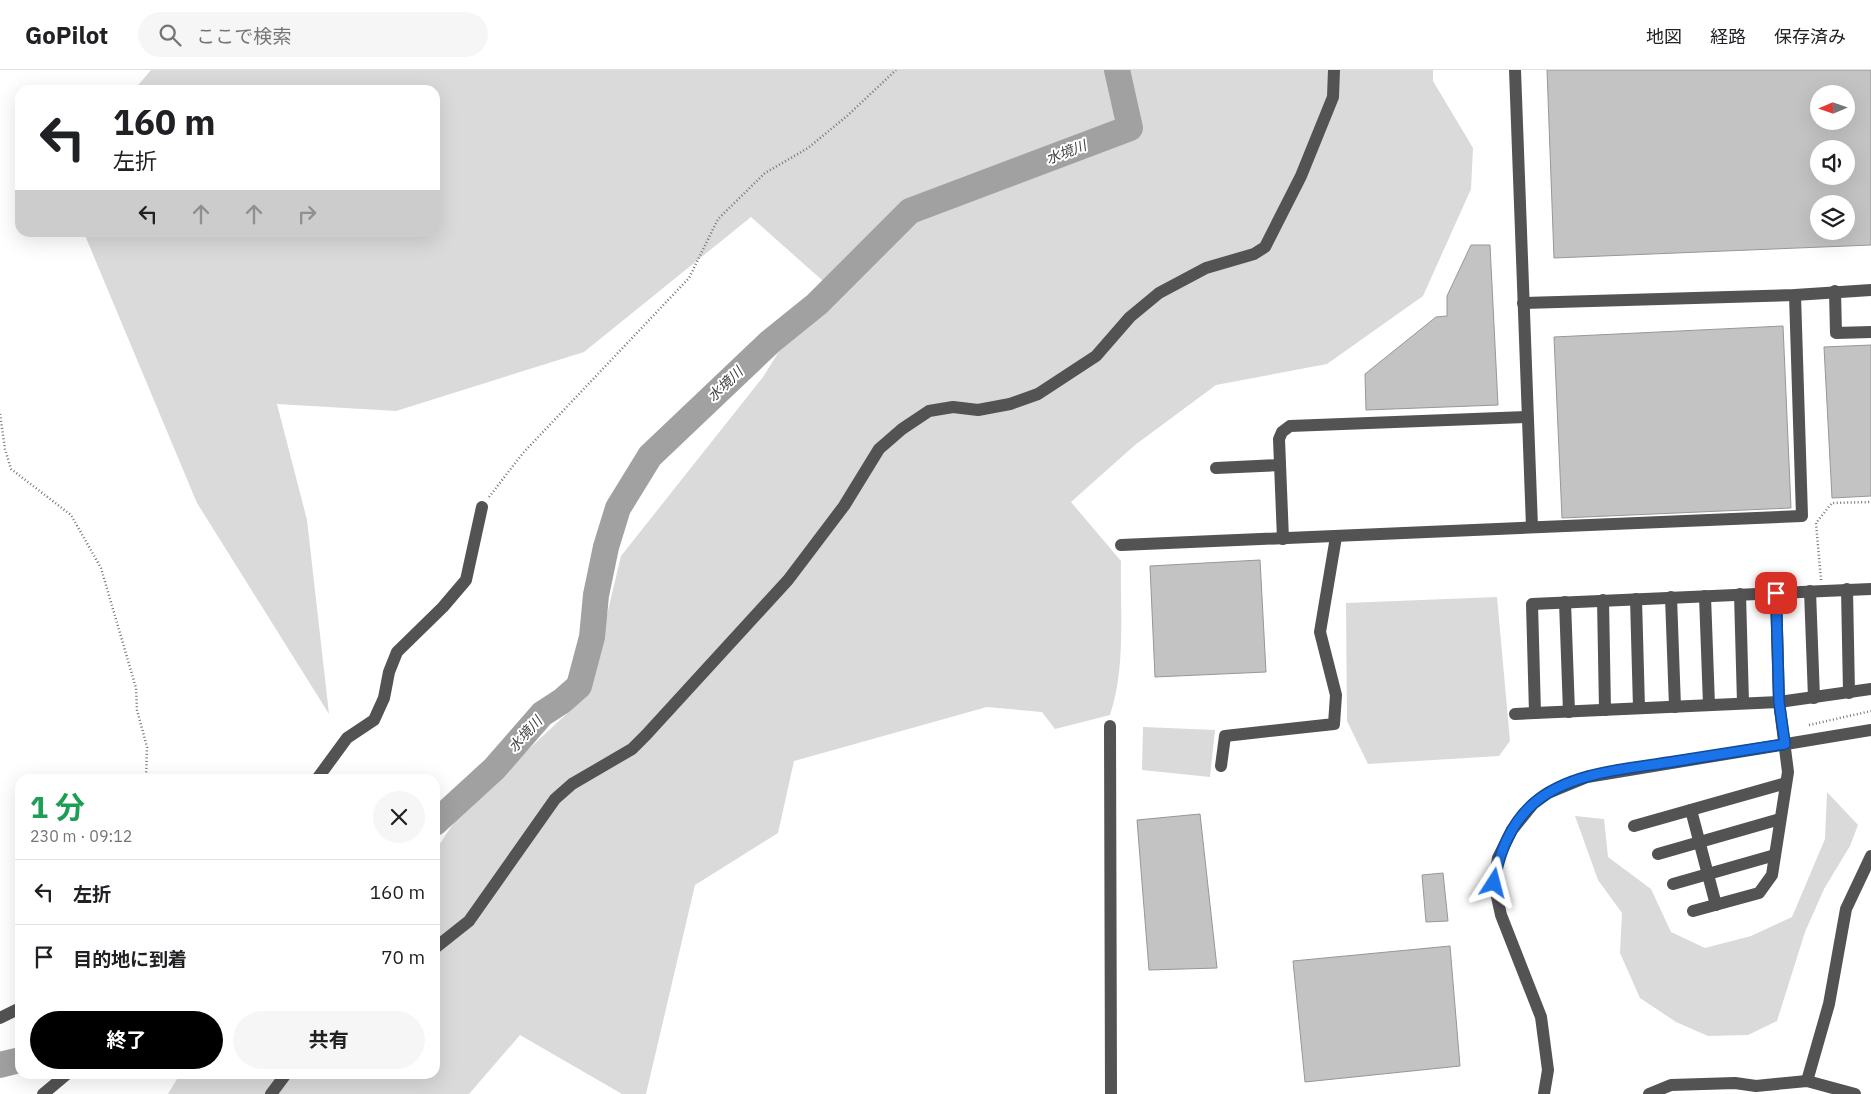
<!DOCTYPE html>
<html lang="ja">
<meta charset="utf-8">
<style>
:root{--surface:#fff;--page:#f6f6f6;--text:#202124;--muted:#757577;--line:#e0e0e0;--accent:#000}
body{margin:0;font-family:"IBM Plex Sans","Noto Sans JP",sans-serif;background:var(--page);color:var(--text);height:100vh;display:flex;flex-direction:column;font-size:19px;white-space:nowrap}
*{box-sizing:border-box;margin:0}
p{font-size:16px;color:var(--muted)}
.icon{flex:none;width:28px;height:28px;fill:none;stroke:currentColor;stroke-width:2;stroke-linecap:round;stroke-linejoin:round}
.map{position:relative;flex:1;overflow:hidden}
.sheet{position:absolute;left:15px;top:704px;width:425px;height:305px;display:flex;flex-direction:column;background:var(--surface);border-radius:15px;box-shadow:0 5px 20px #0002}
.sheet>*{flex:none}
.top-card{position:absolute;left:15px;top:15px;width:425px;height:152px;border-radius:15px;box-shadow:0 5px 20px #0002;background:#fff;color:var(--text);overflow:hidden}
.needle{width:32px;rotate:268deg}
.buttons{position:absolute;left:1810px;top:15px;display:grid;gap:10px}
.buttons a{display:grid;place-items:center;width:45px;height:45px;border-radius:50%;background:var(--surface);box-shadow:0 5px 20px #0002;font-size:25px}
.pin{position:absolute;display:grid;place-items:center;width:42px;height:42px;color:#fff;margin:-21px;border-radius:10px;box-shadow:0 2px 8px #0006}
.me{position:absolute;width:55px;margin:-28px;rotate:9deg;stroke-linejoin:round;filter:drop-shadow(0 0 4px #0008)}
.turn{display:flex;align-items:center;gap:18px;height:105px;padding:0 15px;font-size:22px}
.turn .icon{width:65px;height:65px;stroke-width:2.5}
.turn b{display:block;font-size:35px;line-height:42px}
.lanes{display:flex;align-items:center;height:48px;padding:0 15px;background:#0003;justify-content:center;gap:25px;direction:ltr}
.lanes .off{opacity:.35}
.round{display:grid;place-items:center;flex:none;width:52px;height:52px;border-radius:26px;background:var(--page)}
.headline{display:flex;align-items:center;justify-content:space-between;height:85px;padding:0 15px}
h1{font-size:30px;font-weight:700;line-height:38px;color:#1e9e55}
.cta{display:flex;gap:10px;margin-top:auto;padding:10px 15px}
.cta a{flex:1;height:58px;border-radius:30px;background:var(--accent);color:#fff;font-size:20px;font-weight:700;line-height:58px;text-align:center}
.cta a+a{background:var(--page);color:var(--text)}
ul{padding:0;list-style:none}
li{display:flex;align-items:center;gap:15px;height:65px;padding:0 15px;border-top:1px solid var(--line)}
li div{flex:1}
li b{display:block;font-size:19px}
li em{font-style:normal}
header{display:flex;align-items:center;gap:30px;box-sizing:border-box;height:70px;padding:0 25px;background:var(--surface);border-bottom:1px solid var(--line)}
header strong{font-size:24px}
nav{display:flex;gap:28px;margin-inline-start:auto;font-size:18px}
.search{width:350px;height:45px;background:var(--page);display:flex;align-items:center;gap:12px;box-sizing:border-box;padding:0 18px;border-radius:28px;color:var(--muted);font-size:19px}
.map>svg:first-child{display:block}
.green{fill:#dadada}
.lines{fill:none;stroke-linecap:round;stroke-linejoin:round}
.river{stroke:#a1a1a1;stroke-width:26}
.building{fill:#c3c3c3;stroke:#979797;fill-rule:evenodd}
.path{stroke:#757575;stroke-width:2.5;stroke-dasharray:1 2.5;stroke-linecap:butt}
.minor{stroke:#535353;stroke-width:12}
.route-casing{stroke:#114b97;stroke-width:12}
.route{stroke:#1a73e8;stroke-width:9}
.labels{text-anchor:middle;stroke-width:4;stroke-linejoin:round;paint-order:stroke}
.water-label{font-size:14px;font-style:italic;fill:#424242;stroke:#fff}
</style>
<header>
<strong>GoPilot</strong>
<div class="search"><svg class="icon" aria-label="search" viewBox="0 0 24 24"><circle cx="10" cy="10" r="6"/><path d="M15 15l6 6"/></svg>ここで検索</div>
<nav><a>地図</a><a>経路</a><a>保存済み</a></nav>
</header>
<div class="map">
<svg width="1871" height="1024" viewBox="0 0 1871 1024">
<rect width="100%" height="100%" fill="#fff"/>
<g class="green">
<path d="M151 0H1433V11L1473 78 1471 119 1423 226 1327 294 1216 315 1135 375 1071 432 1121 491C1120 541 1126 597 1110 645L1055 659 1042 642 987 637 794 691 778 763 695 815 646 1024H622L520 965 469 1024H168L180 1004H435V781L461 742 588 624 621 486 763 307 823 211 751 147 584 282 396 341 277 334 307 450 329 644 197 433 84 163 435 162V20H134Z"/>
<path d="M1497 527 1510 671 1499 686 1368 694 1347 651 1346 533Z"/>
<path d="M1143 657 1215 660 1210 707 1142 700Z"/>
<path d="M1827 722 1858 755 1850 776 1824 819 1805 862 1777 951 1748 965 1708 966 1676 952 1640 928 1620 883 1622 843 1598 810 1575 746 1604 749 1608 787 1651 819 1671 862 1705 878 1751 866 1792 847 1825 769Z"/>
</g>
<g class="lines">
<g class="river">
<path d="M435 753 494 699 542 644 562 631 579 616 592 567 596 525 606 477 618 438 650 386 770 272 817 234 910 141 1130 58 1117 0"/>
<path d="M0 995 20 990"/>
</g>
</g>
<g class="building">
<path d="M1547 0H1871V175L1554 188ZM1819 24H1846V51H1819ZM1819 79H1846V106H1819ZM1819 134H1846V161H1819Z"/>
<path d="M1471 175H1490L1498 335 1366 340 1365 304 1436 247 1447 246V226Z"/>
<path d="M1783 256 1791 438 1562 448 1554 267Z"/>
<path d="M1871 275V426L1832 428 1824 277Z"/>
<path d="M1260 490 1266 602 1155 607 1150 496Z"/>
<path d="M1200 744 1217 898 1149 900 1137 750Z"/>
<path d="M1443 803 1448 851 1426 852 1422 805Z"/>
<path d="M1450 876 1460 996 1305 1012 1293 891Z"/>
</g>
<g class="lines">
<g class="path">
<path d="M0 344 5 379 11 399 71 445 101 498 136 618 137 640 147 677 146 709"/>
<path d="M489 427 523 383 689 208 718 149 765 103 808 78 847 46 896 0"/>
<path d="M1821 510 1816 453 1832 433 1871 432"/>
<path d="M1809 655 1871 641"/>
</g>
<g class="minor">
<path d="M1515 0 1532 457"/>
<path d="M1835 221 1836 263 1871 262"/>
<path d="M1523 233 1795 225 1871 220"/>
<path d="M1216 398 1280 395"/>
<path d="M1283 469 1279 369 1282 362 1290 356 1527 347"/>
<path d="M1121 475 1802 446 1795 225"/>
<path d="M1847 519 1849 623"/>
<path d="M1871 519 1532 534 1535 643 1779 632 1871 619"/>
<path d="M1810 521 1814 628"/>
<path d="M1740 524 1743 633"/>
<path d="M1705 526 1709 635"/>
<path d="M1671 527 1675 637"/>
<path d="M1636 529 1639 638"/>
<path d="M1603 530 1605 640"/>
<path d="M1565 532 1569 642"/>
<path d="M1515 644 1535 643"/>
<path d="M1110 656 1111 1024"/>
<path d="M1221 696 1225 666 1334 654 1336 625 1320 562 1336 467"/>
<path d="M317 709 347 668 374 650 384 628 389 602 397 582 443 537 466 510 482 437"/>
<path d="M1691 740 1716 835"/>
<path d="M1634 756 1786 713"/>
<path d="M1658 784 1780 749"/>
<path d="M1673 814 1775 785"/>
<path d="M1693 841 1759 823 1772 805 1788 702 1779 632 1776 523"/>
<path d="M435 878 469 851 555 729 572 714 632 679 646 665 788 510 844 436 879 379 902 359 929 341 953 337 978 340 1010 334 1038 324 1096 286 1130 247 1159 223 1206 198 1254 184 1265 177 1301 106 1333 27 1334 0"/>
<path d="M0 948 20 938"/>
<path d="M1807 1011 1829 934 1846 839 1871 786"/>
<path d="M43 1024 67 1004"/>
<path d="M271 1024 286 1004"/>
<path d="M1544 1024 1548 1000 1541 947 1501 845 1494 813 1498 788 1512 760 1533 734 1548 723 1587 707 1871 660"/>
<path d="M1649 1024 1671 1015 1735 1013 1756 1016 1807 1011 1855 1024"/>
</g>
</g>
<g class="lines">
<g class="route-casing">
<path id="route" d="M1494 813C1499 783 1510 754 1534 733 1570 702 1627 699 1671 692 1709 686 1747 680 1785 674L1779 632 1776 523"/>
</g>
<use href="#route" class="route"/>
</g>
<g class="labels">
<g class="water-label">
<text transform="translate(1066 82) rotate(-21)" y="5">水境川</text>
<text transform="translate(725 314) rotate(-44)" y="5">水境川</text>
<text transform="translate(525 664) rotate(-48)" y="5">水境川</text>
</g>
</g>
</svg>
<div class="buttons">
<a><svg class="needle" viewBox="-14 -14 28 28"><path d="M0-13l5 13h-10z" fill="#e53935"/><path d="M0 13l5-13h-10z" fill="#757577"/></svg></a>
<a><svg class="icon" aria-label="sound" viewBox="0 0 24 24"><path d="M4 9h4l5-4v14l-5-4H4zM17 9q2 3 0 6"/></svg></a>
<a><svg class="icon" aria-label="layers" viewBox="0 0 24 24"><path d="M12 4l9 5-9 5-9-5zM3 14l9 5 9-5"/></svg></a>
</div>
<div class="pin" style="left:1776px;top:523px;background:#d93025"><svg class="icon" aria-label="arrive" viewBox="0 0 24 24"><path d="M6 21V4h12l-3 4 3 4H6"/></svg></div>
<svg class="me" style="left:1494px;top:813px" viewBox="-20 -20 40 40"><path d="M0-17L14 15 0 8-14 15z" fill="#1a73e8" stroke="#fff" stroke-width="4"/></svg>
<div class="top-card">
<div class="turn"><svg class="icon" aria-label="left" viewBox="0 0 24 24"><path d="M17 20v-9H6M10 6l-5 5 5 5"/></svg><div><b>160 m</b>左折</div></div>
<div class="lanes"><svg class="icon" aria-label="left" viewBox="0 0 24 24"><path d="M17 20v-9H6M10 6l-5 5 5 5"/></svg><svg class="icon off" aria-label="ahead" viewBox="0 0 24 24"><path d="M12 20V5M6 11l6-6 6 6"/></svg><svg class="icon off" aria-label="ahead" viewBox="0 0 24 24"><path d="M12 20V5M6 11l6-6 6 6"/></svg><svg class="icon off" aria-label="right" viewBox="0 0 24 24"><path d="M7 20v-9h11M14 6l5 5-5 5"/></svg></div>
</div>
<section class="sheet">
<div class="headline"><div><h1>1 分</h1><p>230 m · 09:12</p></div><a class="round"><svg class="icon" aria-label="close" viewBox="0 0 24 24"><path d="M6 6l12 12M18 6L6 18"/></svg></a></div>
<ul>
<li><svg class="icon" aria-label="left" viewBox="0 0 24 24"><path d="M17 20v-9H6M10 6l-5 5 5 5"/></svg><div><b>左折</b></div><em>160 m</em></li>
<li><svg class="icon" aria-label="arrive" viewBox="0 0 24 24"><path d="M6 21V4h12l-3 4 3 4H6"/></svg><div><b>目的地に到着</b></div><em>70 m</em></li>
</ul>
<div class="cta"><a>終了</a><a>共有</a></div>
</section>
</div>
